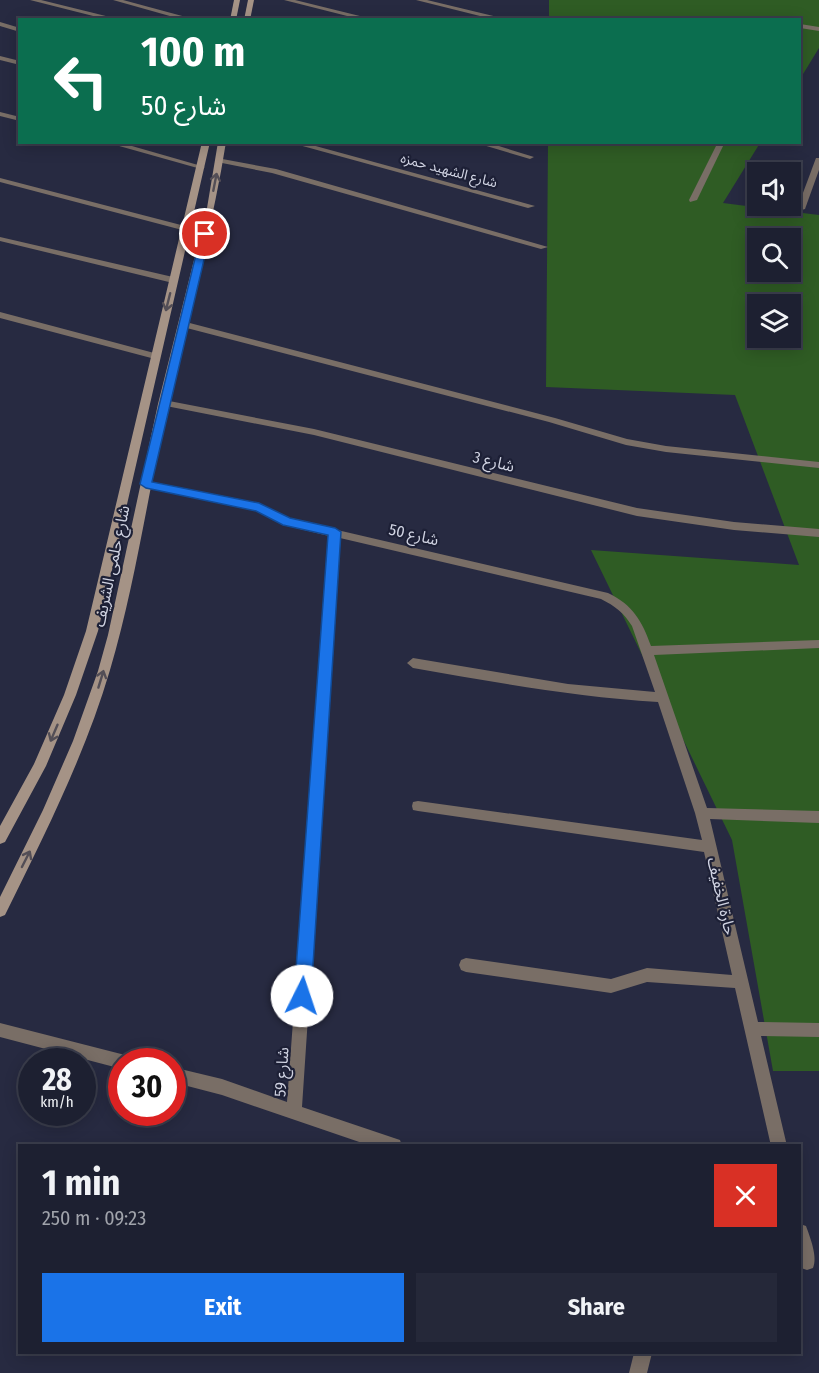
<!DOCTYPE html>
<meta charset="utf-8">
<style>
:root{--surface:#1d2031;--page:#252839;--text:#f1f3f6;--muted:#a0a3ab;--line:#3b3e4d;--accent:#1a73e8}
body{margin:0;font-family:"Fira Sans Condensed","Noto Sans Arabic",sans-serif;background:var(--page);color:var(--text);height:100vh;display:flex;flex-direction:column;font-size:22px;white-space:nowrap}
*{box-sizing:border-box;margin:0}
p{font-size:20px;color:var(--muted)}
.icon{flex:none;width:33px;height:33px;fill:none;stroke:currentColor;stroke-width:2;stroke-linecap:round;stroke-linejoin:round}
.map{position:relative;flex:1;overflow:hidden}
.sheet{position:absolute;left:18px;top:1144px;width:783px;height:210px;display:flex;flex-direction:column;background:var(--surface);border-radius:0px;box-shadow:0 3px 15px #0003,0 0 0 2px var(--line)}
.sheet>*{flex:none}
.top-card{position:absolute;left:18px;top:18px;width:783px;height:126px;border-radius:0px;box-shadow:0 3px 15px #0003,0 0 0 2px var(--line);background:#0b6e4f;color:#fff;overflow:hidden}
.buttons{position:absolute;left:747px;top:162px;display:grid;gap:12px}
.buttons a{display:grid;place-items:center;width:54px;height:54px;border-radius:0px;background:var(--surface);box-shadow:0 3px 15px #0003,0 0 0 2px var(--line);font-size:30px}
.speed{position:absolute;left:18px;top:1048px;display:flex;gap:12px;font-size:30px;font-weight:700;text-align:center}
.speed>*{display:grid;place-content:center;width:78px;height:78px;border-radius:50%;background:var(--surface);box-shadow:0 3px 15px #0003,0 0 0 2px var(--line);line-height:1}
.speed small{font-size:15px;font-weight:400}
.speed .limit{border:9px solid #d22;background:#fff;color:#111}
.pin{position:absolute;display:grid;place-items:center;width:51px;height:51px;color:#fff;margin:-26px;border:3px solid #fff;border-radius:50%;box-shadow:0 2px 6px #0007}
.me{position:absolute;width:66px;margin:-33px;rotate:4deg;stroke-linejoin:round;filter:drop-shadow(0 0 4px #0008)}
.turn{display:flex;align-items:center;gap:21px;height:126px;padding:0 24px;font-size:27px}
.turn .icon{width:78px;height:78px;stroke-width:2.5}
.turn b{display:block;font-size:42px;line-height:51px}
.round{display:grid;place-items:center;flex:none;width:63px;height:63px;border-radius:0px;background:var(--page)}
.overview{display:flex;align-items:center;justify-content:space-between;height:102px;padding:0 24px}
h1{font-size:36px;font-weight:700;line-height:45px}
.primary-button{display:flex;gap:12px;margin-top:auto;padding:12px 24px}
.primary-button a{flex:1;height:69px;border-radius:0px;background:var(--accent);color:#fff;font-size:24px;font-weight:700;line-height:69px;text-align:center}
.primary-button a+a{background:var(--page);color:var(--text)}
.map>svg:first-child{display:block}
.green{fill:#2f5c24;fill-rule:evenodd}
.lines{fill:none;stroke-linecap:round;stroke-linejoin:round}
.street{fill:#796e66;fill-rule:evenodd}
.secondary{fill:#a59386;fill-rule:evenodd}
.oneway{stroke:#534e56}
.route{fill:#1a73e8;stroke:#114b97;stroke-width:1.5}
.labels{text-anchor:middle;stroke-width:4.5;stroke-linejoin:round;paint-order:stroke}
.far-street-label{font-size:14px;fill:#d0d3e2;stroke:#1d2036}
.street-label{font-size:16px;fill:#d0d3e2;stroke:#1d2036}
</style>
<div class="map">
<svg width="819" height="1373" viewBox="0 0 819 1373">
<rect width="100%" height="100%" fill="#272a41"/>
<g class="green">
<path d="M549 0H819V48L800 79V20H549Z"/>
<path d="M548 143H760L723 203 819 215V1071H773L732 840 591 550 799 565 735 395 546 387ZM758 238H790V272H758ZM758 304H790V338H758Z"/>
</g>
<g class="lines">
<g class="street">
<path d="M30 0H41L122 20H109Z"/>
<path d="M113 0H123L197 20H184Z"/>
<path d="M284 0H295L376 20H363Z"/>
<path d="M416 0H427L510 20H496Z"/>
<path d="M0 22 20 28V32L0 26Z"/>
<path d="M800 24 819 27V31L800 28Z"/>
<path d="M0 56 20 61V65L0 60Z"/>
<path d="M0 112 20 117V121L0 116Z"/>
<path d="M105 142H118L205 167 201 169Z"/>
<path d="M288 142H301L535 206 528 208Z"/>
<path d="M473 142H486L534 157 530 159Z"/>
<path d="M718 142H725L697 200 690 202 689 200Z"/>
<path d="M217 158 276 169 548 247 541 249 272 173 217 162Z"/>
<path d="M816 158H819V170L805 209 798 211 797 209Z"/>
<path d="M0 178 208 232 209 234 205 236 0 182Z"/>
<path d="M0 237 173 277 177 280 173 283 0 241Z"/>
<path d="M0 312 158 354 160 356 155 359 0 318Z"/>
<path d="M182 321 555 418 627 439 666 446 819 462V468L666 452 626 445 549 422 179 326 178 324Z"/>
<path d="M164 400 314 429 637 508 734 522 819 529V537L734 530 637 516 314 435 161 405V401Z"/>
<path d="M146 481 259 503 290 519 608 593C633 605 642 621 651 646L819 640V648L654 655 707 808 819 811V823L710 819 758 1022 819 1023V1037L761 1036 787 1146H771L735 988 647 982 611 993 466 972 461 970 459 965 461 960 466 958 611 979 647 968 732 975 704 852 418 811 413 810 412 806 413 802 418 801 702 840 695 813 658 702C575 697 494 682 413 668L407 663 413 658 568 684 655 692 632 626C624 613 615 606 601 599L340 538 302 1107 394 1138 400 1140 402 1146H371L222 1095 172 1082V1067L222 1079 287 1102 329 536 283 525 256 510 142 486 141 484Z"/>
<path d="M0 1023 125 1055 130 1057 133 1062H122V1069L0 1037Z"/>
<path d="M800 1224 806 1226C810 1237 818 1257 813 1268L807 1270 801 1268 800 1264Z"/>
<path d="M634 1353H652L647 1373H629Z"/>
</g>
<g class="secondary">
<path d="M234 0H240L236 20H230Z"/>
<path d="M248 0H254L250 20H244Z"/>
<path d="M202 142H210L98 631 76 695 46 766 5 842 0 844V826L34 764 64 695 86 631Z"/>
<path d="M218 142H226C212 231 187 317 168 404 148 492 136 582 110 670 85 755 44 836 5 915L0 917V897L43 810 73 741 98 671 108 635 158 404 207 208Z"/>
</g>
</g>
<defs><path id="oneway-shaft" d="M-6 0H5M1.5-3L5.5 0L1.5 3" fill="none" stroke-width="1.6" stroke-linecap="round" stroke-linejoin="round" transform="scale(1.5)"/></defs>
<g class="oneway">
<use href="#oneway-shaft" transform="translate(215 182) rotate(-79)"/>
<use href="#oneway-shaft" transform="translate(168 302) rotate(104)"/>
<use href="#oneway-shaft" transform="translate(101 679) rotate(-73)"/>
<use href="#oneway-shaft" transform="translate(54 733) rotate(113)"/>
<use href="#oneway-shaft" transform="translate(26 859) rotate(-63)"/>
</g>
<path class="route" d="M205 231 210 234 152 482 259 503 290 518 335 528 341 532 311 996 308 1002 302 1004 297 1002 294 996 328 535 283 525 256 511 146 488 140 484 201 234Z"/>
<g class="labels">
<g class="far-street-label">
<text transform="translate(449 170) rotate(15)" y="5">شارع الشهيد حمزه</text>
</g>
<g class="street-label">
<text transform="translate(494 461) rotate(14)" y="6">شارع 3</text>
<text transform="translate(414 534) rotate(13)" y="6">شارع 50</text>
<text transform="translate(111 566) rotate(-78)" y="6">شارع حلمى الشريف</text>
<text transform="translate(722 896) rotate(77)" y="6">حارة الخفيف</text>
<text transform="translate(281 1072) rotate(-86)" y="6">شارع 59</text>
</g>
</g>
</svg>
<div class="buttons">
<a><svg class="icon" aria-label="sound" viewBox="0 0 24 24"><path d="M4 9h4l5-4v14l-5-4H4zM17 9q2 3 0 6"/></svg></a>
<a><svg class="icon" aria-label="search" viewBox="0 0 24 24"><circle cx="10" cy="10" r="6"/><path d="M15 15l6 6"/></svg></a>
<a><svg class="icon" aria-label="layers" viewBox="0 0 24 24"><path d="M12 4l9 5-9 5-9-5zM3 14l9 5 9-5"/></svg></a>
</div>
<div class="speed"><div>28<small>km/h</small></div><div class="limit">30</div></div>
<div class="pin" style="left:205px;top:234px;background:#d93025"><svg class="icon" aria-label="arrive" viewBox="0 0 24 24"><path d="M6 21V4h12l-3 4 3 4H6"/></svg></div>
<svg class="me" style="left:302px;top:996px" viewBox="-20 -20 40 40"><circle r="19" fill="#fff"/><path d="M0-13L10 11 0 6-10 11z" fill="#1a73e8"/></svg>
<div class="top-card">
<div class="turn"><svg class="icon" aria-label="left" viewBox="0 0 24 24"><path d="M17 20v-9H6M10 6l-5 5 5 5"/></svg><div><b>100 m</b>شارع 50</div></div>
</div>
<section class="sheet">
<div class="overview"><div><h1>1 min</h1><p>250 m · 09:23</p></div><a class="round" style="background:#d93025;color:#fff"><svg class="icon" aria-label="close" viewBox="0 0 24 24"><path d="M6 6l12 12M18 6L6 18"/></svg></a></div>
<div class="primary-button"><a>Exit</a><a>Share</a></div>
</section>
</div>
